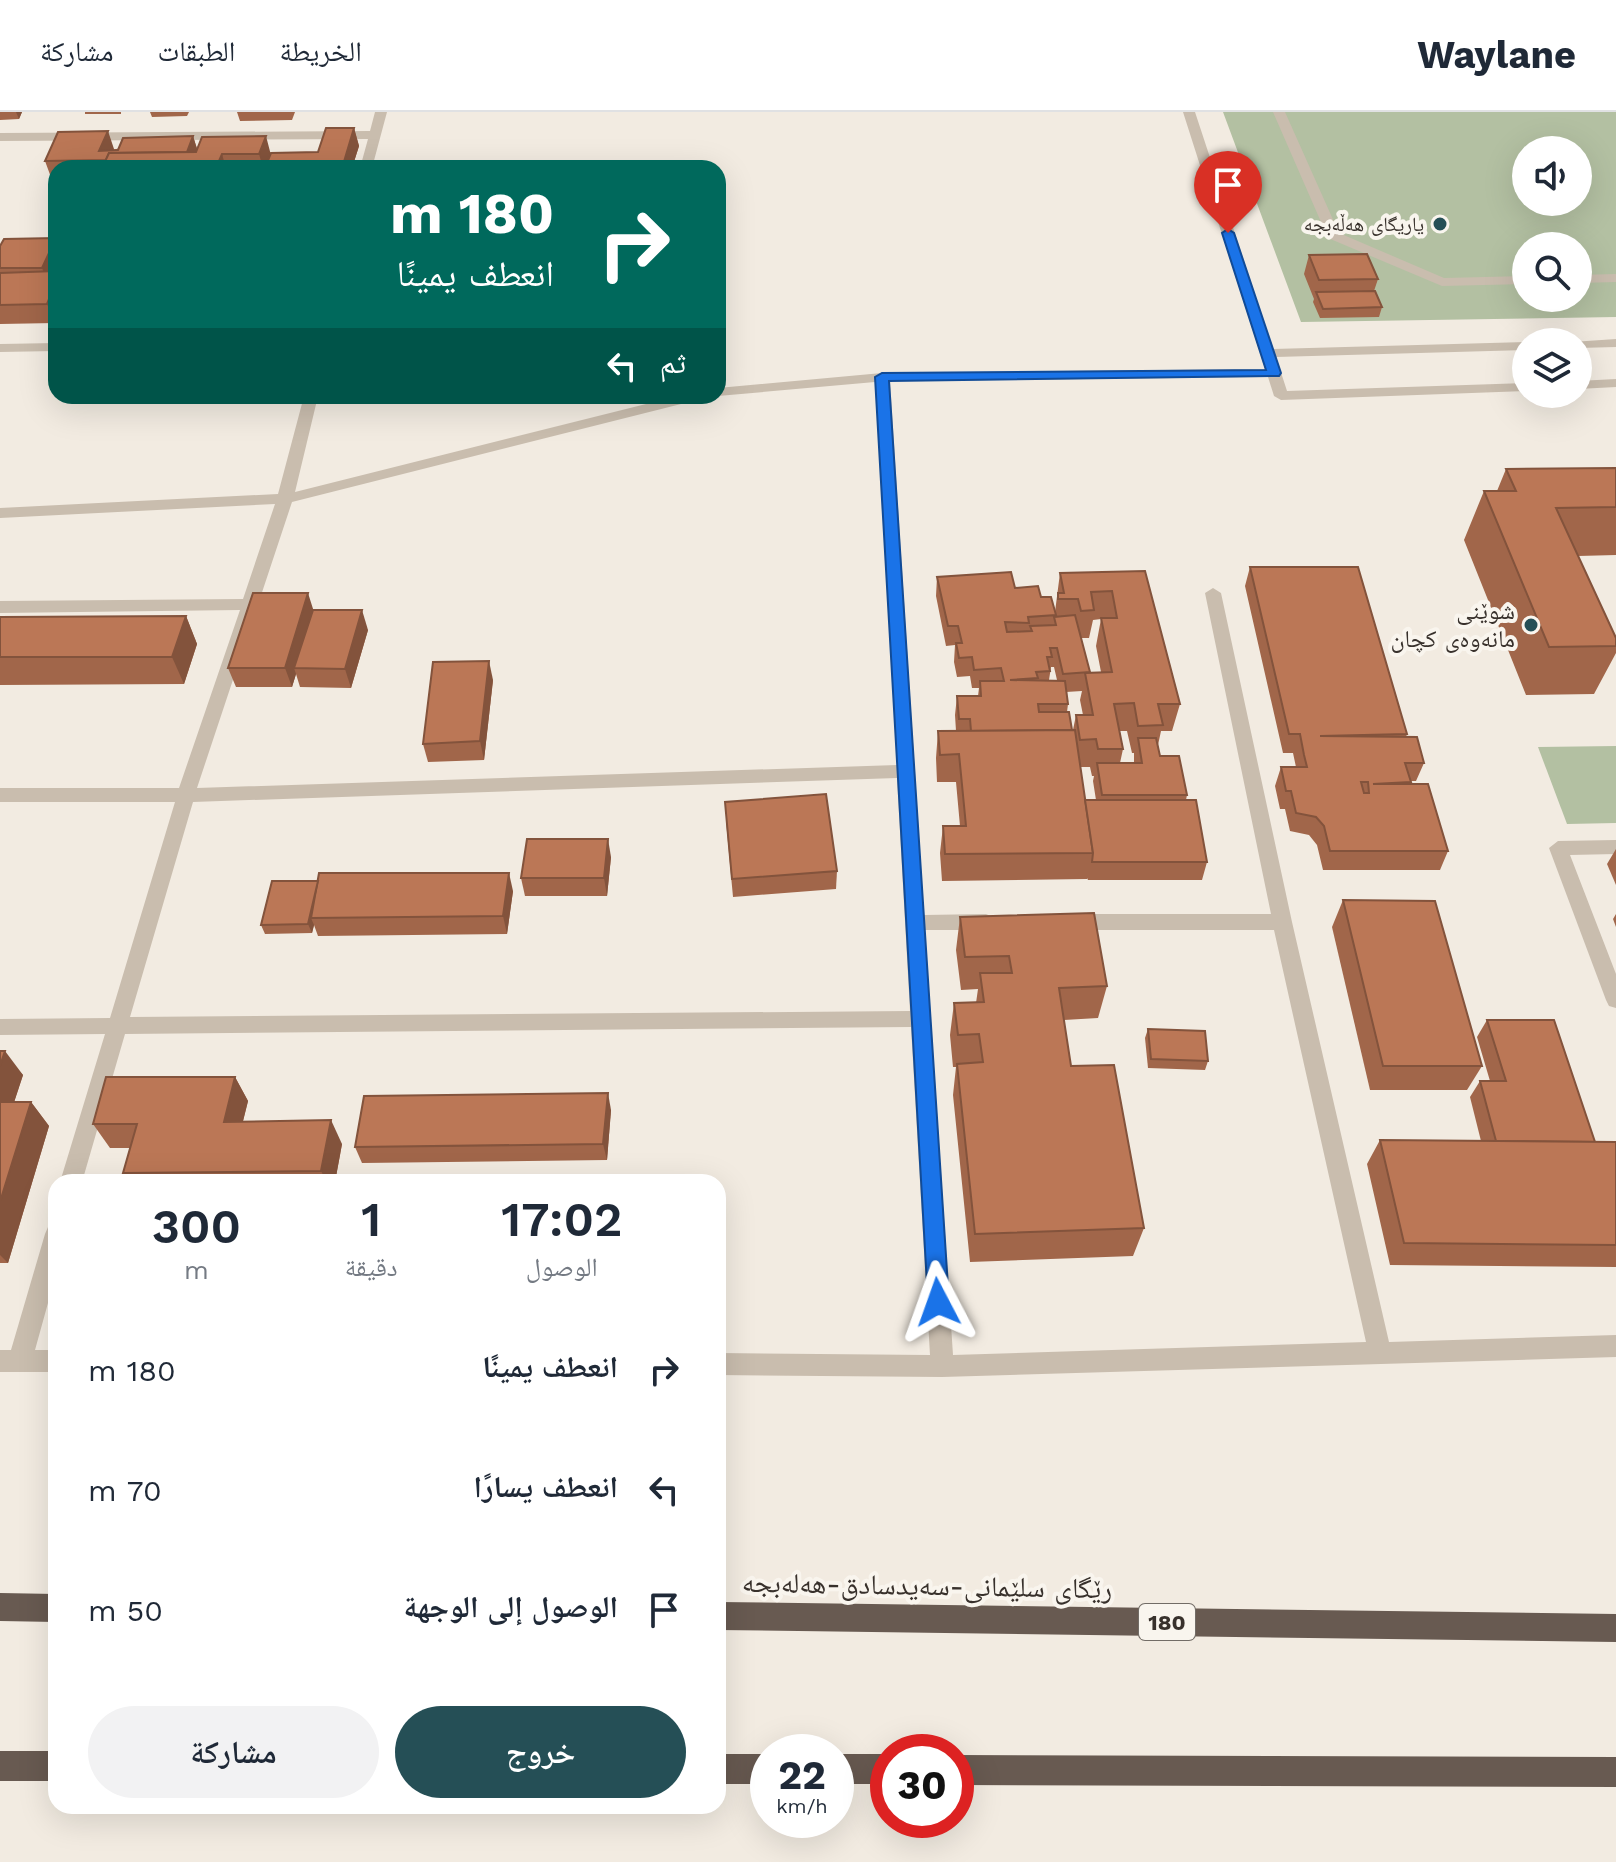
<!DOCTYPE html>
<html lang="ar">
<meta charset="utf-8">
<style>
:root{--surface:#fff;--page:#f2f2f3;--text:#1f2937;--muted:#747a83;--line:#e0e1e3;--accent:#254f56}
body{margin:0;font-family:"Work Sans","Noto Naskh Arabic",sans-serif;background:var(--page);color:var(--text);direction:rtl;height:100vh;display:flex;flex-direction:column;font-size:30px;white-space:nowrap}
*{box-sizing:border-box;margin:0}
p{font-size:26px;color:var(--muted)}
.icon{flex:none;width:44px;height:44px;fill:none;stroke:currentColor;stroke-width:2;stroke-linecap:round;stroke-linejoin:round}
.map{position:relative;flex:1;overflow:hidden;direction:ltr}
.details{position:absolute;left:48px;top:1062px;width:678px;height:640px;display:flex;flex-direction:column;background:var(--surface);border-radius:24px;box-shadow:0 8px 32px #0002;direction:rtl}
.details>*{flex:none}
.top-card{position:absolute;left:48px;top:48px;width:678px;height:244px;border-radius:24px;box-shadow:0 8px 32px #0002;direction:rtl;background:#00695c;color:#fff;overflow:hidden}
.controls{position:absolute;left:1512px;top:24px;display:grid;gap:16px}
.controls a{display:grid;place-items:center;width:80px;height:80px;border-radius:50%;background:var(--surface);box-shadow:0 8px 32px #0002;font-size:40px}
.speed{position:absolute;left:750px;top:1622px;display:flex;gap:16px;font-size:40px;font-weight:700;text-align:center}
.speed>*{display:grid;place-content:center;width:104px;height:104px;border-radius:50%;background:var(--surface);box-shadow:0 8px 32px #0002;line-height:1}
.speed small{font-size:20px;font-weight:400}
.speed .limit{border:12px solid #d22;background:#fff;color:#111}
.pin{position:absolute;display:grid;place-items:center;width:68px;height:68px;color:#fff;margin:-82px -34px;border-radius:50% 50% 50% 0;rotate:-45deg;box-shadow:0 0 8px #0007}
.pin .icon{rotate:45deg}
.me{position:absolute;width:88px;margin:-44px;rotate:356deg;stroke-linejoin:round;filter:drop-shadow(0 0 6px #0008)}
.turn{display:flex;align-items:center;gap:28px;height:168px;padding:0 40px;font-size:36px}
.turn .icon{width:104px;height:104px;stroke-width:2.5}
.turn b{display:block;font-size:56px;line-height:68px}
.then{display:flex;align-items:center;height:76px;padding:0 40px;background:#0003;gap:16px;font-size:30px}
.eta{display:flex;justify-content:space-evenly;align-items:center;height:136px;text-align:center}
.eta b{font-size:48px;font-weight:600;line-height:56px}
.action{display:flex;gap:16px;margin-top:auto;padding:16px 40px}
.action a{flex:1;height:92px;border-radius:48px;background:var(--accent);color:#fff;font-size:32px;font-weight:600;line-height:92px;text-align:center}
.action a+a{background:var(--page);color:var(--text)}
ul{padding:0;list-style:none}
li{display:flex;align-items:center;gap:24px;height:120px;padding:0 40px}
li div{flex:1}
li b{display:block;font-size:30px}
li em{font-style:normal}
header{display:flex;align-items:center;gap:48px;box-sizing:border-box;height:112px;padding:0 40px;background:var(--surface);border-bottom:2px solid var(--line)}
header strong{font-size:38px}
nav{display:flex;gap:44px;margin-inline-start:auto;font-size:28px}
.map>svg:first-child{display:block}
.green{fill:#b3c0a2;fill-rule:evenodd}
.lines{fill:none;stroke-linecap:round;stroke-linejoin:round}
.service{fill:#c9bdae;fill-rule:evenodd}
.minor{fill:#c9bdae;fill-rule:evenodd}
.trunk{fill:#685a51;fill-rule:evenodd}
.wall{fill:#a1664a;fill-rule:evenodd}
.shaded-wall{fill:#83533c}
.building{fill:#bb7756;stroke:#83533c;stroke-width:2;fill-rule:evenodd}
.route{fill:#1a73e8;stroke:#114b97;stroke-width:2}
.poi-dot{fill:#254f56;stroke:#f9f5ee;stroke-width:3}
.labels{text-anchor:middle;stroke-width:8;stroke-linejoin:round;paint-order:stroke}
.far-poi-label{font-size:20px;fill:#38312c;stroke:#f9f5ee;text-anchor:end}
.shield{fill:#f9f5ee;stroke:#726c66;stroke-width:2}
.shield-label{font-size:22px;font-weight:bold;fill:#38312c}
.poi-label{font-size:24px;fill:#38312c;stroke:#f9f5ee;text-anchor:end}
.near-street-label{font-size:28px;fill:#38312c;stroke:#f9f5ee}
</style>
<header>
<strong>Waylane</strong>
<nav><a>الخريطة</a><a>الطبقات</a><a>مشاركة</a></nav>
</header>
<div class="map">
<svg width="1616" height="1750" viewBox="0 0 1616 1750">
<rect width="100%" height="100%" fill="#f2ebe1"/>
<g class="green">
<path d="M1223 0H1616V205L1301 210ZM1526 38H1578V90H1526ZM1526 134H1578V186H1526Z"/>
<path d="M1616 634V711L1567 712 1538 635Z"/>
</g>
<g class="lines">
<g class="service">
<path d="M1273 0H1285L1339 121 1444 166 1526 164V172L1442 174 1328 126Z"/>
<path d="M1616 162V170L1578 171V163Z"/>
</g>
<g class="minor">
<path d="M375 0H387L372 56H360L368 27 0 29V21L370 19Z"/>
<path d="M1183 0H1195L1273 237 1526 230H1527L1526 238 1276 245 1287 279 1526 271V279L1281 288 1274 284 1268 265 890 269 924 803 986 802 993 805 996 810 993 815 986 818H925L953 1243 1366 1230 1274 818H1070L1063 815 1060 810 1063 805 1070 802H1271L1205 481 1213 476 1221 481 1292 810 1389 1230 1616 1223V1245L942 1265 718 1263V1241L930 1243 911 915 125 922 82 1070H60L105 922 0 923V907L110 906 175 690H0V676H179L240 498 0 501V489L243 487 275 392 0 406V396L278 382 304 284H318L295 380 678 284H703L701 287 292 390 197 676 897 653 875 270 718 284V276L882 261 1265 257ZM897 666 910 899 130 905 193 690Z"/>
<path d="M1616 227V235L1578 236V230H1572Z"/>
<path d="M56 231V239L0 240V232Z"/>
<path d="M1616 267V275L1578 277V269Z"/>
<path d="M1616 728V742L1570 743 1616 862V896L1609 894 1606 888 1549 736 1558 729Z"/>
<path d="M56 1112V1162L35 1238H56V1260H0V1238H11L45 1122 48 1115Z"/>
</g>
<g class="trunk">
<path d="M0 1481 56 1482V1510L0 1509Z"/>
<path d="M718 1490 1616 1502V1530L718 1518Z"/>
<rect x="0" y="1639" width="56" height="30"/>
<rect x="718" y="1642" width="50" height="30"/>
<rect x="836" y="1642" width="52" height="30"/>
<path d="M956 1643 1616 1645V1675L956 1673Z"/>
</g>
</g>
<g class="wall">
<path d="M0 0H22L19 7 0 8Z"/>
<rect x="85" y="0" width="36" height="2"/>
<path d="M150 0H189L187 4 152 5Z"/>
<path d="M237 0H295L292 8 240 9Z"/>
<path d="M354 16 359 34 352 56H56V68H52L45 49 193 24 197 37 271 42 318 40Z"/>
<path d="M56 126V208L55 211 0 212V134Z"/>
<path d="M1309 143 1378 167 1374 179 1382 195 1379 205 1320 206 1313 190 1314 187 1304 162Z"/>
<path d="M1616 356V443L1578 444 1616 526V541L1594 582 1526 583 1464 428 1484 379H1497L1506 357Z"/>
<path d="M1250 455 1407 622 1406 625 1424 651 1416 669H1411L1410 672 1448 739 1440 758H1323L1317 733 1309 723 1290 719 1285 697H1280L1275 674 1281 655H1296L1293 641H1283L1245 474Z"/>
<path d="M1145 459 1180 592 1172 619H1161L1158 633 1160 644 1187 683 1186 688 1207 750 1202 768H1088L1087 766V767L942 769 940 741 943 714H960L956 670H937L936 646 938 619H956L955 603 957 584H978L979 576H972L970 564 957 565 954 550 955 533 946 534 936 484 937 465 1015 476 1041 485 1055 500 1060 461ZM1101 507 1096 534 1101 560 1090 561 1081 526H1089L1093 508ZM1051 555H1054L1057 568H1049ZM1082 579 1080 588 1083 603H1076L1073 618H1072L1067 600 1068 592 1066 580ZM1119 619H1127L1132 641H1134V651H1120L1123 637ZM1080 655H1090L1092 664H1094L1093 669 1096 688H1085Z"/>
<path d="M313 498 368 518 351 576 300 575 296 562 292 575H236L228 556Z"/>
<path d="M186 504 197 532 184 572 0 573V505Z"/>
<path d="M493 568 484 648 428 650 423 632Z"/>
<path d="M726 709 837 759 836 777 733 785Z"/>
<path d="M1616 737V773L1607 752Z"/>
<path d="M611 745 607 784H525L521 766Z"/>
<path d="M513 779 507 822 318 824 314 813 312 821 265 822 261 813Z"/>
<path d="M1343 788 1482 954 1467 978H1370L1332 815Z"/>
<path d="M1616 802V815L1613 807Z"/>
<path d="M960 805 1107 874 1098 906 1064 908 1071 954 1144 1116 1133 1144 970 1150 953 983 956 955H953L950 923 954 891H976L978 877 961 878 956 838Z"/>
<path d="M1487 908 1595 1030H1616V1155L1390 1153 1367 1052 1380 1028 1481 1029 1470 985 1480 969H1490L1477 925Z"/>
<path d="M1148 917 1208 949 1205 958 1148 956 1145 926Z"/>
<path d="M0 939 23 963 14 990H31L49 1014 8 1151H0Z"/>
<path d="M235 965 248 989 243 1009 342 1032 335 1070H87L127 1066 123 1061 130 1036H110L93 1012Z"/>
<path d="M611 998 607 1048 362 1051 355 1035Z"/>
</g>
<g class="shaded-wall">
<path d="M16 0H22L19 7Z"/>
<path d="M354 16 359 34 352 56H344L343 53Z"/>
<path d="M108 19 114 37 110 48 99 39Z"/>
<path d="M193 24 199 43 185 46Z"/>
<path d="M266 24 273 51 266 53 267 56H263L259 42Z"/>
<path d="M222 42 226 56H216Z"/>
<path d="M56 126V161L50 175 42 156Z"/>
<path d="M56 170V208L55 211 47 192Z"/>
<path d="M308 481 314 500 294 556 296 562 292 575 285 556Z"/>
<path d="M362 498 368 518 351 576 345 557Z"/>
<path d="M186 504 197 532 184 572 172 545Z"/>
<path d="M489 549 493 568 484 648 480 629Z"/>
<path d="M608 727 611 745 607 784 604 766Z"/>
<path d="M509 761 513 779 507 822 503 804Z"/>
<path d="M318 769 311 806 314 813 312 821 308 812Z"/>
<path d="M5 939 23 963 6 1015 0 1006V954Z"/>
<path d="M235 965 248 989 237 1033 224 1010Z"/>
<path d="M608 981 611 998 607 1048 603 1032Z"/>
<path d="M31 990 49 1014 8 1151 0 1143V1090Z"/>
<path d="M331 1008 342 1032 335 1070H327L321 1059Z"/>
</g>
<g class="building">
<path d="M326 16H354L343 53H266L271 41 318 40Z"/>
<path d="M108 19 99 39 118 38 123 26 193 24 187 40 109 41 106 48 45 49 58 20Z"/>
<path d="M266 24 259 42H222L216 56H102L109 41 196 40 202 25Z"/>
<path d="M56 126 42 156H0V134L4 127Z"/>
<path d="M1367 142 1378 167 1319 168 1309 143Z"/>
<path d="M56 159V170L47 192 0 193V161Z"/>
<path d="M1375 179 1382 195 1323 197 1316 180Z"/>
<path d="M1616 356V395L1556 396 1616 526V534L1549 535 1484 379H1516L1506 357Z"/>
<path d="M1250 455H1358L1407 622 1320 624 1417 625 1424 651H1405L1411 670 1373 672H1428L1448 739H1330L1324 714 1316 705 1296 701 1291 679H1286L1281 655H1307L1304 643 1300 622H1289ZM1361 670H1368L1369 681H1364Z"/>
<path d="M1145 459 1180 592H1158L1163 613 1138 614 1134 591 1114 592 1123 637H1098L1096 627 1080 628 1076 603H1093L1085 561 1112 560 1101 506H1117L1112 479 1091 480 1094 498 1081 499 1078 487H1058V481H1064L1060 461Z"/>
<path d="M1011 460 1015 476 1038 474 1041 485H1051L1056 503 1028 505 1029 511 1005 510 1007 520 1032 519 1030 514 1056 513 1054 505 1075 503 1090 560 1063 562 1057 536H1050L1052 545H1047L1050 559 1036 560 1038 566 1010 568 1065 569 1068 592H1038L1039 600H1069L1072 618 971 619 970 607H959L957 584H981L980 569H1004L1001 556 974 558 972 545 959 546 956 531H962L958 514H948L937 465Z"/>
<path d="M253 481H308L285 556H228Z"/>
<path d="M313 498H362L345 557 294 556Z"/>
<path d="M186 504 172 545H0V505Z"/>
<path d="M489 549 480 629 423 632 433 550Z"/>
<path d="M1075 618 1093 741 945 742 943 714H966L959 642 940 643 938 619Z"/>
<path d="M1138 626H1156L1160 644H1179L1187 683H1102L1097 651H1142Z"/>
<path d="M826 682 837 759 732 767 725 690Z"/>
<path d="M1085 688H1196L1207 750H1092L1093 741Z"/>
<path d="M527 727H608L604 766H521Z"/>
<path d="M319 761H509L503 804 311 806Z"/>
<path d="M272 769H318L308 812 261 813Z"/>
<path d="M1343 788 1435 789 1482 954H1383Z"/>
<path d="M1094 801 1107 874 1059 876 1071 954 1114 953 1144 1116 975 1122 957 952 983 950 979 922 958 923 954 891 984 890 980 861H1012L1009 844 965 845 960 805Z"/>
<path d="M1487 908H1554L1595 1030 1496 1029 1480 969H1506Z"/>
<path d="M1148 917 1205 919 1208 949 1151 947Z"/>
<path d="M0 939H5L0 954Z"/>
<path d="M106 965H235L224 1010 331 1008 321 1059 123 1061 137 1012H93Z"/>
<path d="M608 981 603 1032 355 1035 364 984Z"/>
<path d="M0 990H31L0 1090Z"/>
<path d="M1380 1028 1616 1030V1133L1404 1131Z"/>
<path d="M88 1066H128L126 1070H87Z"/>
</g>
<path class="route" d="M1228 117 1234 121 1281 261 1279 264 889 269 949 1190 946 1197 938 1200 931 1197 928 1190 875 265 882 261 1266 258 1222 121Z"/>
<g class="poi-dot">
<circle cx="1440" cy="112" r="8"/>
<circle cx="1531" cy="513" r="8"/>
</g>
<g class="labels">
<g class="far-poi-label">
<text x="1424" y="119">یاریگای هەڵەبجە</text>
</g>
<rect class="shield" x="1139" y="1492" width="56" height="36" rx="6"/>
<g class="shield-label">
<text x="1167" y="1518">180</text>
</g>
<g class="poi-label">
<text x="1515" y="507">شوێنی<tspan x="1515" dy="28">مانەوەی کچان</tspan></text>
</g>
<g class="near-street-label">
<text transform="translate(927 1473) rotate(1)" y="10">رێگای سلێمانی-سەیدسادق-هەلەبجە</text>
</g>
</g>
</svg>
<div class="controls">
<a><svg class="icon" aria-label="sound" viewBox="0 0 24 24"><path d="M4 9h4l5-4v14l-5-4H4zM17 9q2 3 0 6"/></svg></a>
<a><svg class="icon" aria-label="search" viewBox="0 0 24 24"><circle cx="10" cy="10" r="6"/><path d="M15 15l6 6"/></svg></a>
<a><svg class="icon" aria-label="layers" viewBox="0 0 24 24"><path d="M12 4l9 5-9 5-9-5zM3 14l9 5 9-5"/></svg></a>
</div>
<div class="speed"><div>22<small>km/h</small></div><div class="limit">30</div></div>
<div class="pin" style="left:1228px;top:121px;background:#d93025"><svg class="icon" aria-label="arrive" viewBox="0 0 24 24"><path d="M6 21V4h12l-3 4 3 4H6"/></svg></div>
<svg class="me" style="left:938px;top:1190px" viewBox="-20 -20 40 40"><path d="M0-17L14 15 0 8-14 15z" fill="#1a73e8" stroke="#fff" stroke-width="4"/></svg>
<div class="top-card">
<div class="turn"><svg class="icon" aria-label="right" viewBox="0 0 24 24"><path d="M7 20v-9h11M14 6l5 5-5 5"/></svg><div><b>180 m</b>انعطف يمينًا</div></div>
<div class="then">ثم<svg class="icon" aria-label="left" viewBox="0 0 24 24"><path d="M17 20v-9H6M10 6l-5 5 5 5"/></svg></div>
</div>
<section class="details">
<div class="eta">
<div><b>17:02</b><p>الوصول</p></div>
<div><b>1</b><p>دقيقة</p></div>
<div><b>300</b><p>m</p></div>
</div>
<ul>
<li><svg class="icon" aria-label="right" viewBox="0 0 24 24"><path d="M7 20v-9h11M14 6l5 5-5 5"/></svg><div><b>انعطف يمينًا</b></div><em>180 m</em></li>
<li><svg class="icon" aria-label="left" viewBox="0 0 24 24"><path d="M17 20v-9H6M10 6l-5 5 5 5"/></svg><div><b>انعطف يسارًا</b></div><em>70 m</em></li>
<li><svg class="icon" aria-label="arrive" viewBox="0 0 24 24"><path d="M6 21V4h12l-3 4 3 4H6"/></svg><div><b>الوصول إلى الوجهة</b></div><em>50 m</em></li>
</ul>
<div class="action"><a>خروج</a><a>مشاركة</a></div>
</section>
</div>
